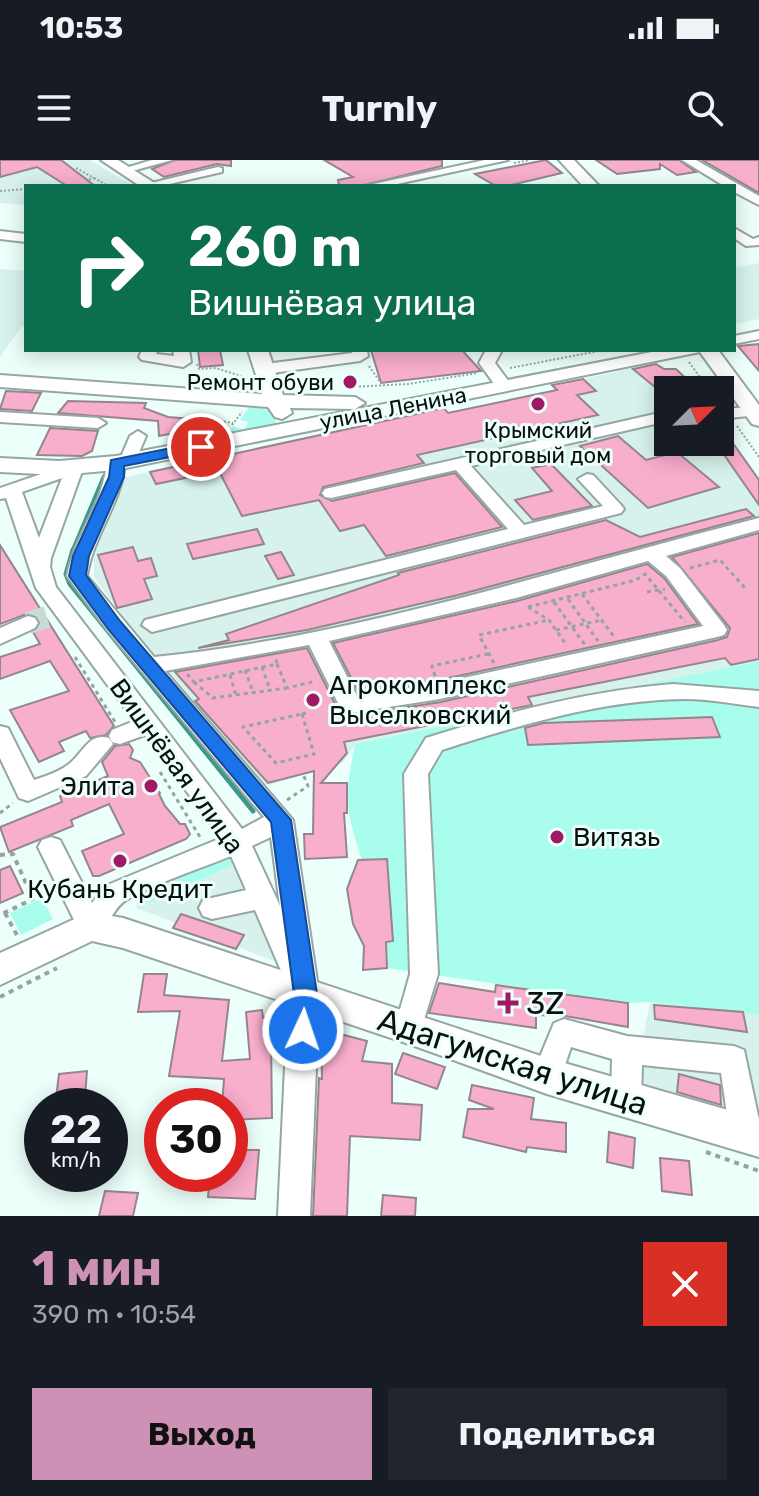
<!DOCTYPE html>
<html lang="ru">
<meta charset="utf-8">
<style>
:root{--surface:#171b24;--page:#20242c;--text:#f1f3f6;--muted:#9ea1a6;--accent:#cd91b5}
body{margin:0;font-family:Rubik,sans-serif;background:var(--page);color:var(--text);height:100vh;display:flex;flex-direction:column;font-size:30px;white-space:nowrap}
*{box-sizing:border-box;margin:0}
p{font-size:26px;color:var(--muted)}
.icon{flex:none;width:44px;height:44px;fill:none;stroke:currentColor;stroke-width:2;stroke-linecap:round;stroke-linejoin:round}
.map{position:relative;height:1056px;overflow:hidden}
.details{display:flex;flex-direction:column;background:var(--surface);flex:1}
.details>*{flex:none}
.guide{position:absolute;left:24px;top:24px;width:712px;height:168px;border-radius:0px;box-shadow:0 4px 20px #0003;background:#0b6e4f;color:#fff;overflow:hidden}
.needle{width:52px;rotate:66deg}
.tools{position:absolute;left:654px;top:216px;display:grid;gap:16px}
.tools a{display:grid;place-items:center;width:80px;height:80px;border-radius:0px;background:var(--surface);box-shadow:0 4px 20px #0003;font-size:40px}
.speed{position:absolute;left:24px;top:928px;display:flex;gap:16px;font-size:40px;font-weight:700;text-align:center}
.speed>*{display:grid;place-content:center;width:104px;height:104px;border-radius:50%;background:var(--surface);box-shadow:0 4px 20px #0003;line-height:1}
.speed small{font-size:20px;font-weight:400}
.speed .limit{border:12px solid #d22;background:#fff;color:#111}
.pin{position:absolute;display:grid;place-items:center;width:68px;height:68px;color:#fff;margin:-34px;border:4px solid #fff;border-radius:50%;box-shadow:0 2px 8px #0007}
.me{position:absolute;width:88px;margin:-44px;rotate:3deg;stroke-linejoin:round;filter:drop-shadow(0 0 6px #0008)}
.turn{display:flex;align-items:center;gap:28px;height:168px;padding:0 32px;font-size:36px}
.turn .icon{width:104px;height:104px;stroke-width:2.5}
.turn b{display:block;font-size:56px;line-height:68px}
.round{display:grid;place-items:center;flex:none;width:84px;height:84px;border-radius:0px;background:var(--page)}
.overview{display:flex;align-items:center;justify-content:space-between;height:136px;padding:0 32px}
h1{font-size:48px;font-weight:700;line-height:60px;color:var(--accent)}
.button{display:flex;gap:16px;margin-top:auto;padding:16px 32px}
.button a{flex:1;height:92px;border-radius:0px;background:var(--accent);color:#111;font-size:32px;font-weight:700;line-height:92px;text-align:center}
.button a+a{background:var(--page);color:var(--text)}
.status{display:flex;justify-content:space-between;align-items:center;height:56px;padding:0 40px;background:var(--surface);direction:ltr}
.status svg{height:22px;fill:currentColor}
header{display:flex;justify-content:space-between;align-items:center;height:104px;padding:0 32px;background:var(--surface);font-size:36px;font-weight:700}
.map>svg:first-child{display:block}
.built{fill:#d7f2ec}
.green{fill:#a8fded}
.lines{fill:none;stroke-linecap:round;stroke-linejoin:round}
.stream-far1{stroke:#3b988a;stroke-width:4}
.stream{stroke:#3b988a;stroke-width:5}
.building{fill:#f8aecd;stroke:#95868c;stroke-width:2}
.minor-tunnel{stroke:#cadbd7;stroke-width:22;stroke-dasharray:22 11;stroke-linecap:butt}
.minor-casing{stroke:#96a7a3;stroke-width:4}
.major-casing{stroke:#96a7a3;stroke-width:4}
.path-far2{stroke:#96a4a1;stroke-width:2;stroke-dasharray:2 2;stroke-linecap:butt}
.path-far1{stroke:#96a4a1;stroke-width:3;stroke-dasharray:4 4;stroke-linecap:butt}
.path{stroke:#96a4a1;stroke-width:4;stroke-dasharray:5 5;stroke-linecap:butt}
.minor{fill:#fff;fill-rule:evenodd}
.major{fill:#fff;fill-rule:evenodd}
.route{fill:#1a73e8;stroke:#114b97;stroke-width:2}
.poi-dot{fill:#a11965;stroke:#ecfffb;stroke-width:3}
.labels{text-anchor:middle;stroke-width:6;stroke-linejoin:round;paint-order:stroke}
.far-poi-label{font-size:22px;fill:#0a100e;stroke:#ecfffb;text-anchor:end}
.far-street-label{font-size:22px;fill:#0a100e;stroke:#ecfffb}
.poi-label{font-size:26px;fill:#0a100e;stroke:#ecfffb;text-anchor:start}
.street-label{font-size:26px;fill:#0a100e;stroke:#ecfffb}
.near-poi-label{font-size:32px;fill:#0a100e;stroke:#ecfffb;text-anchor:start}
.near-street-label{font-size:32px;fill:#0a100e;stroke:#ecfffb}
</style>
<div class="status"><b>10:53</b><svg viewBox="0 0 49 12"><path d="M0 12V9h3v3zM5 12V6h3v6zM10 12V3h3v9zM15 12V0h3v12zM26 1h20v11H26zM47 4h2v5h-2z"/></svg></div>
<header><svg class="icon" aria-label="menu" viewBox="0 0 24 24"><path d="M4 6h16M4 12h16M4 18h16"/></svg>Turnly<svg class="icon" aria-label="search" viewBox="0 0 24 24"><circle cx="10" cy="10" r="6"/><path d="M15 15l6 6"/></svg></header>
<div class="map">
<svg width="759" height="1056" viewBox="0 0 759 1056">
<rect width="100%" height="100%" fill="#ecfffb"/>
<g class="built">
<path d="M0 0H90L134 26H26V45L0 43Z"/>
<path d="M759 103V159L734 164V108Z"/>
<path d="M0 109 26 111V167H21L0 197Z"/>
<path d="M654 204 662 205 678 230H668V282H681L689 294 722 292 759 343V501L356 584 342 603 266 626 165 508 164 496 149 493 94 417V400L113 320 444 248 474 283 597 255 564 223Z"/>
<path d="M238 703 279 803 137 748Z"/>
<path d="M650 842 759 855V958L634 923Z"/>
</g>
<g class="green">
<path d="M250 246 271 251 276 263 269 268 227 276 233 266 244 269 249 262 240 260Z"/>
<path d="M759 501V855L650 842 628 843 387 808 363 810 364 782 353 764 347 729 350 715 362 700C345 648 344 637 355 584Z"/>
<path d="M223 696 238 703 137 748 136 736Z"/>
<path d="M42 738 53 759 21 775 10 753Z"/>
</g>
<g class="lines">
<path class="stream-far1" d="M72 392 104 316"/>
<path class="stream" d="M73 390 66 414 70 424 253 651"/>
</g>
<g class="building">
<path d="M0 0H61L95 26H67L37 7 0 17Z"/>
<path d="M175 0H231V6L217 4 164 17 152 9Z"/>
<path d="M324 0H442V6L361 26H339L338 20 353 17Z"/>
<path d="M546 0 562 13 507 26H496L475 14Z"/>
<path d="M596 0H679L696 12 677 15 660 4V9L617 14Z"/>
<path d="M702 0H759V33Z"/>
<path d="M759 184V211L738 186Z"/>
<path d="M198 190H220L223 205 200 207Z"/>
<path d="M371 190H462L481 211 381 223Z"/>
<path d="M656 204 664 209H676L698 230H678L675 224 656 228 633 209Z"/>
<path d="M583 219 596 231 577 235 598 255 417 295 424 303 323 327 320 335 332 341 455 313 502 367 386 396 364 365 340 371 319 340 242 356 219 311 156 324 150 312 444 248 448 253 557 230 552 225Z"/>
<path d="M6 231 25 232 41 233 32 251 0 249Z"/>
<path d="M68 241 146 243 144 248 168 257 193 259 183 271 159 276 158 261 58 253Z"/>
<path d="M720 265 759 320V345L720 289Z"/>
<path d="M50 268 98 271 92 291 82 296 37 295Z"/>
<path d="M618 276 646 300 677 292 719 327 648 348 580 286Z"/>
<path d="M551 304 592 346 533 360 515 340 552 331 532 308Z"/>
<path d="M746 349 754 356 458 435 307 470 198 488 229 480 226 474 399 415 398 413 606 360 640 377Z"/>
<path d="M257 369 264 384 193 399 187 384Z"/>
<path d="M759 373V499L731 505 725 498 528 537 532 545 344 582 347 593 321 623H347V653H344L347 697 305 699 304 674H313L314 611 268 623 195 541 199 539 175 512 307 488 339 552 350 556 441 542 718 480 727 477 730 468 672 397Z"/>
<path d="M0 385 114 566 106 575 90 578 86 571 59 582 64 591 39 602 10 550 69 531 50 501 0 519V497L40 484 33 472 41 465 38 456 29 453 0 464Z"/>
<path d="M133 387 138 401 151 398 157 416 144 419 152 439 117 448 98 395Z"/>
<path d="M281 392 294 415 278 419 265 396Z"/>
<path d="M647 404 664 418 698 464 439 520 359 533 333 483 517 441Z"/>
<path d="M712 557 720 577 528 585 525 568 543 563Z"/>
<path d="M129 584 133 590 130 598 140 602 160 633 159 634 165 646 180 664H185L190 674 186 679 99 716H93L82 691 124 674 109 644 71 660 73 666 9 692 0 667 62 642 60 636 108 616 102 602 115 586Z"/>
<path d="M387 699 393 781 386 782 387 808 363 810 364 786 353 764 347 729 358 700Z"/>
<path d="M10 706 23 733 0 743V710Z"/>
<path d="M181 754 244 775 236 789 173 768Z"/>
<path d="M144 814H167L164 835 229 840 222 901 250 899 246 852 262 850 263 858 278 856 281 878 271 879 272 958 230 960V946H222L224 919 169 916 180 851 138 852Z"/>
<path d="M439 823 495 832 496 825 628 843V867L565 856 536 855V868L429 853Z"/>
<path d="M654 845 743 852 747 872 655 859Z"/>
<path d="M321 869 367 881 362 901 392 904V943L422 945 420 980 350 976 347 1056H313L319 918 322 919Z"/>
<path d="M403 893 445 907 437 929 395 914Z"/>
<path d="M87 911 85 936 56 939 59 914Z"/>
<path d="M679 914 720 925 721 945 677 932Z"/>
<path d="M472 925 534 938 531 959 566 963V992L527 987 526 992 463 977 468 949H494L469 940Z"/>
<path d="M609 972 635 978 633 1008 607 1002Z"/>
<path d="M230 990H259L255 1039 208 1037 210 1014H230Z"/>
<path d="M660 998 689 1001 692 1035 662 1031Z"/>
<path d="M105 1031 138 1033 133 1056H99Z"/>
<path d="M383 1035 416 1038 415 1056H381Z"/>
</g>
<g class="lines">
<path class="minor-tunnel" d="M28 463 47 457"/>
<g class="minor-casing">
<g id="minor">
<path d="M152 0H172L125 13 119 10Z"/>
<path d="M485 0H508L388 26H364Z"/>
<path d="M682 0H696L759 36V45L734 32V26H724Z"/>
<path d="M218 7 222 8V12L161 26 143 25Z"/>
<path d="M734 68 753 79 759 77V85L746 86 734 78Z"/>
<path d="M0 71 26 74V82L0 79Z"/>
<path d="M759 171V179L734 184V176Z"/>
<path d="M142 190H158L156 194 174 196 173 190H189L191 202 183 207 142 200 139 197Z"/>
<path d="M351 190H367L368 196 360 201 265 214 257 209 265 204 352 193Z"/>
<path d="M486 190H502L495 203 512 226 510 229H498L479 203Z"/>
<path d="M752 247 758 249V255L720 259V249Z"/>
<path d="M668 251V261L471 306 524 365 603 346 578 319 587 314 593 315 621 345 624 349 621 353 152 472 142 465 145 460 508 369 456 310 331 338 325 337 322 333 325 329Z"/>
<path d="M0 252 98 258 106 263 98 268 0 262Z"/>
<path d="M138 271 146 276 134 304H125C121 344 93 376 87 416L154 497C360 476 559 408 759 358V370L666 396 680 408 724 465 727 470 724 475 717 477 440 539 350 553 342 551 309 485 165 511 293 660 319 834 310 1056H278L289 821 285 820 255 750 212 759 203 756 199 748 203 740 246 730 231 696C197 710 158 722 126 740 108 751 107 783 81 774L38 687 42 680 51 677 60 680 92 743 105 726 221 678 145 575 120 584 112 582 109 576 112 570 134 561 36 428 6 338 0 339V328L79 301 88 306 81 314 51 398 50 407 56 427 242 669 264 657 107 470 67 416C74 376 103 344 107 303L110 299H120L130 276ZM62 318 39 378 22 332ZM648 401 666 416 703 466 440 523 357 536 329 481 516 438ZM271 677 280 746 252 686Z"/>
<path d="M28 456 35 458 38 463 35 468 0 484V468Z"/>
<path d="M673 524 759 531V547C734 544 710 539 685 539 602 540 520 565 442 590L428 614 438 814 419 876 409 880 399 876 395 867 410 814 404 614 426 578C507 552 588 531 673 524Z"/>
<path d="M0 566 8 568 34 620C46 616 59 612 69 604 83 593 89 572 109 578L113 584 86 616 28 641 19 638 0 598Z"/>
<path d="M564 859 627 876 734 886 744 890 759 960 757 986 746 990 735 986 730 975 721 913 642 905 641 940 637 950 626 955 615 950 611 940 612 899 571 887 558 926 547 930 536 926 532 916 554 863Z"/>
</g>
</g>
<g class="major-casing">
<g id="major">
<path d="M101 0H118L159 26H140Z"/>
<path d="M559 0H574L599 26H583Z"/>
<path d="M248 190H268L283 235 355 237 365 243 355 249 290 248 292 253 282 259 275 257 268 247 0 227V215L262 234Z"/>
<path d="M662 190H718L759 245V266L752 264 700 192 116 310 59 315 0 312V298L59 301 116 296Z"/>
<path d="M90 752 123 758 547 898 759 959V997L547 934 409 884 123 788 92 781 0 825V793Z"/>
</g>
</g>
<g class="path-far2">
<path d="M514 3 530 0"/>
<path d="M76 8 94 18 87 20"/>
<path d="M94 18 108 26"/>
<path d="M0 31 26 29"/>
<path d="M689 202 709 230"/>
<path d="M197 204 199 209 216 208 247 218"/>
<path d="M369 206 383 226"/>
<path d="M510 208 604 190"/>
<path d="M351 227 408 224 478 213"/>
<path d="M232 265 242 252"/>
<path d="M737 266 759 297"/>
<path d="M185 273 206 258 233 263"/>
</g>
<g class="path-far1">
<path d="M690 408 720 400 745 428"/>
<path d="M647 432 665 429"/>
<path d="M582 434 615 478"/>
<path d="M568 439 598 481"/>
<path d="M554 442 585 485"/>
<path d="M528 447 636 420 645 414 685 462"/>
<path d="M528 447 549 460 567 486"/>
<path d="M556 470 602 460"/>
<path d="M75 497 115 562"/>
<path d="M494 503 479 475 549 460"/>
<path d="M277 504 287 528 316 521"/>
<path d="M262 507 270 530"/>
<path d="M245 510 253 532"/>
<path d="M187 514 194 522 277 504 276 499"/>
<path d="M230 515 236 535"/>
<path d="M435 516 432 506 488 494"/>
<path d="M194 522 213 538 287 528"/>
<path d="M302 554 314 594 276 603 243 567Z"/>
<path d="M302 554 307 553"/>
<path d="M160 612 200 677"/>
<path d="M287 640 308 626 303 614"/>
<path d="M0 653 13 643"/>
</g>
<g class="path">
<path d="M0 695 13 694 33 739 0 755"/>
<path d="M5 753 18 777"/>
<path d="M0 837 57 808"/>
<path d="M706 992 759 1011"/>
</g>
<use href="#minor" class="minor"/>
<use href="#major" class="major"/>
</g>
<path class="route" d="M201 282 208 287 206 290 124 306V317L89 396 86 415 120 461 291 660 317 834 315 870 311 878 303 881 294 878 291 870 294 834 271 662 108 469 69 416 73 396 109 317 111 300Z"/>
<g class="poi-dot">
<circle cx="350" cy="222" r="8"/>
<circle cx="538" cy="244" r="8"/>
<circle cx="313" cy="540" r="8"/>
<circle cx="151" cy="626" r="8"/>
<circle cx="557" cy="677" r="8"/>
<circle cx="120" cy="701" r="8"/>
<path d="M504 831h8v8h8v8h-8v8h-8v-8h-8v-8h8z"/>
</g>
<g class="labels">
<g class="far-poi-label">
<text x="334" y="230">Ремонт обуви</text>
<text x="538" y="278" text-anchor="middle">Крымский<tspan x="538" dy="25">торговый дом</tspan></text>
</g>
<g class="far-street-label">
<text transform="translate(393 248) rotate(-11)" y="8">улица Ленина</text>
</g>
<g class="poi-label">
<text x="329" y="534">Агрокомплекс<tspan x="329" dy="30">Выселковский</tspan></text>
<text x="135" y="635" text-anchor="end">Элита</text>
<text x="573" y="686">Витязь</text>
<text x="120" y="738" text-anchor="middle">Кубань Кредит</text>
</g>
<g class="street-label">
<text transform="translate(177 606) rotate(54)" y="9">Вишнёвая улица</text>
</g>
<g class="near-poi-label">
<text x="526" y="854">3Z</text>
</g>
<g class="near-street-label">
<text transform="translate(513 902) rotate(18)" y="11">Адагумская улица</text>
</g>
</g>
</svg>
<div class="tools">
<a><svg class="needle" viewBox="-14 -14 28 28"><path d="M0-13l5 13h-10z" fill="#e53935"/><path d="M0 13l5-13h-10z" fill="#9ea1a6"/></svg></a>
</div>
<div class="speed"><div>22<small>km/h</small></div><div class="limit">30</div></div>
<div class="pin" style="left:201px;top:287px;background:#d93025"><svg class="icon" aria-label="arrive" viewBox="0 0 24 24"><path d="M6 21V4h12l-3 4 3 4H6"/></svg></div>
<svg class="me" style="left:303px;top:870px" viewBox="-20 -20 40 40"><circle r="17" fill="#1a73e8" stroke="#fff" stroke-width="3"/><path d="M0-11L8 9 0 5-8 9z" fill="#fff"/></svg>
<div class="guide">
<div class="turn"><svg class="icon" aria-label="right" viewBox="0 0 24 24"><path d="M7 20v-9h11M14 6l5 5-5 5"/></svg><div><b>260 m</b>Вишнёвая улица</div></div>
</div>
</div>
<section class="details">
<div class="overview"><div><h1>1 мин</h1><p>390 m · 10:54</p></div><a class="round" style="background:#d93025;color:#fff"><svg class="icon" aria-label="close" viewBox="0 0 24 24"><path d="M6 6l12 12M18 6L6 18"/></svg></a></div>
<div class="button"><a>Выход</a><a>Поделиться</a></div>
</section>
